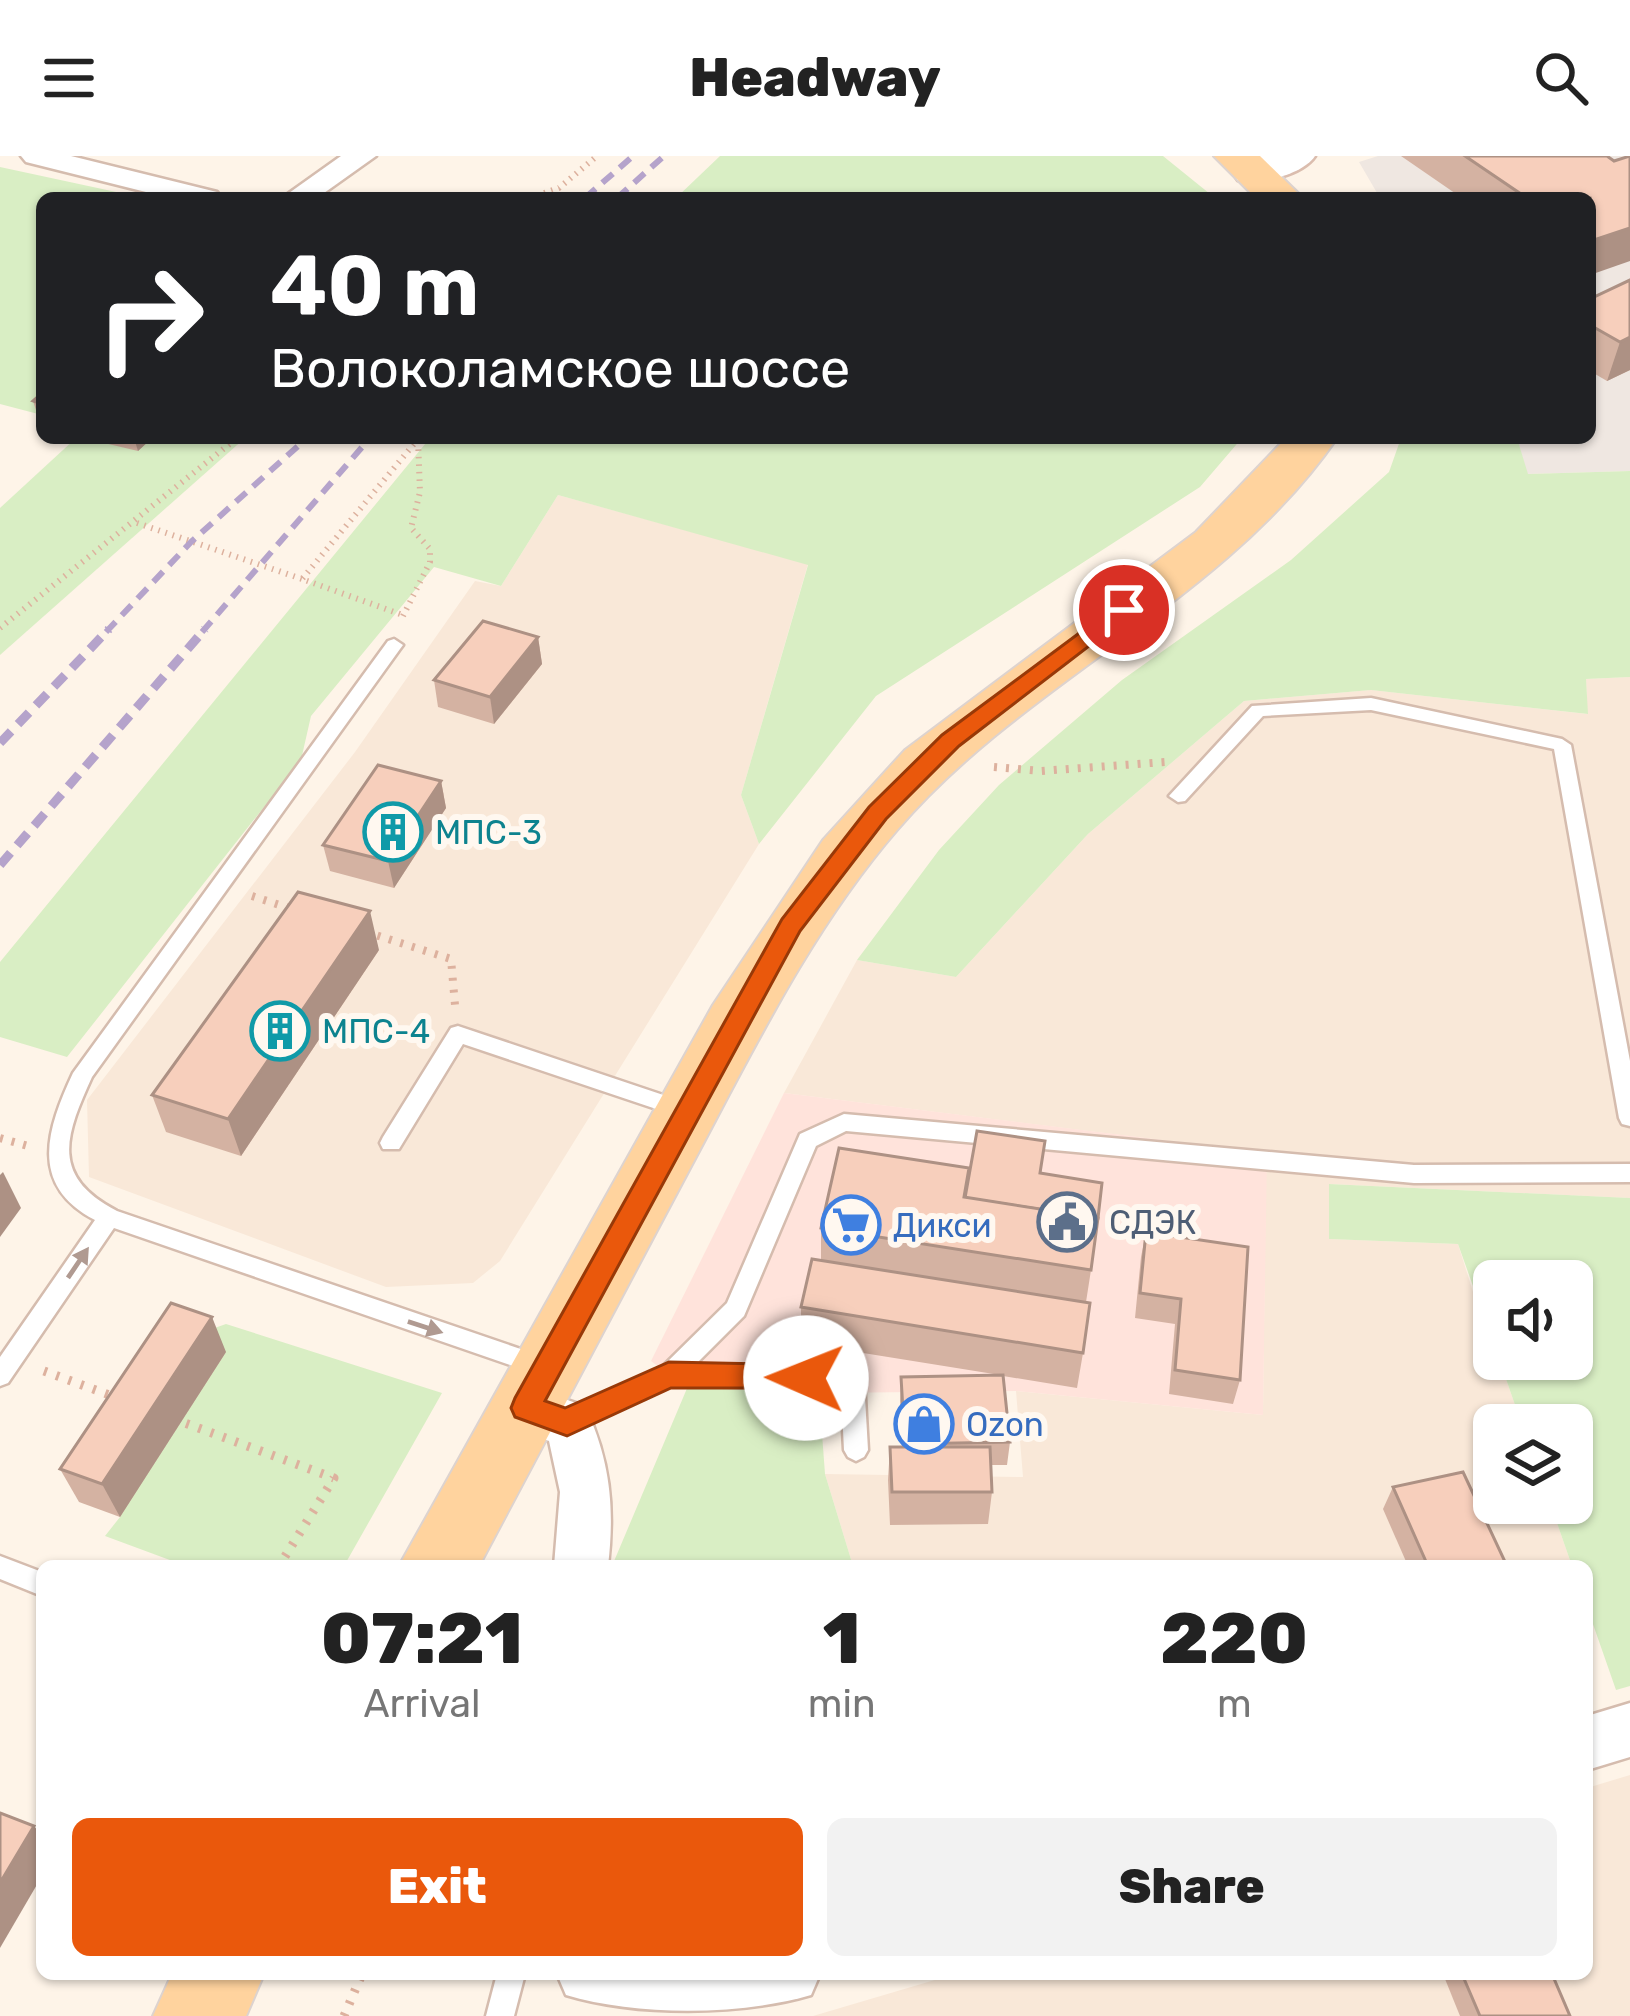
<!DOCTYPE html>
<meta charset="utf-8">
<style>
:root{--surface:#fff;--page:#f2f2f2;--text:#222;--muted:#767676;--accent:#ea580c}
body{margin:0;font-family:Rubik,sans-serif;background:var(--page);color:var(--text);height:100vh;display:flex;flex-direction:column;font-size:45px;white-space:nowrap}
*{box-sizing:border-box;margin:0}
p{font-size:39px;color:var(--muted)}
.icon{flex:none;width:66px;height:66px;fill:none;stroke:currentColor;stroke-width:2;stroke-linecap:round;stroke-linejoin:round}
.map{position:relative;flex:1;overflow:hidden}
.details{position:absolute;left:36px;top:1404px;width:1557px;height:420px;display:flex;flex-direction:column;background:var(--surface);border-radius:18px;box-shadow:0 3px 9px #0004}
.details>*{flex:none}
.banner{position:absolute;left:36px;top:36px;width:1560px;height:252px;border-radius:18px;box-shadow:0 3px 9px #0004;background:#202124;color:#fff;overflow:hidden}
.fabs{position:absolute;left:1473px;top:1104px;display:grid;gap:24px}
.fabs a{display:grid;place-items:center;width:120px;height:120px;border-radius:18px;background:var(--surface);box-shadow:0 3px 9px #0004;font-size:60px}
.pin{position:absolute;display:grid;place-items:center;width:102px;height:102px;color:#fff;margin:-51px;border:6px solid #fff;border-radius:50%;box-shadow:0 3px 12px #0007}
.me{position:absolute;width:132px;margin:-66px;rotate:271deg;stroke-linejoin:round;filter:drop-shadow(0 0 9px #0008)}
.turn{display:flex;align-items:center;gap:42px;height:252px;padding:0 36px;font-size:54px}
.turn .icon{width:156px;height:156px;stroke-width:2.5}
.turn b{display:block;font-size:84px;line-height:102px}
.eta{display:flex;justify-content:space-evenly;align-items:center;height:204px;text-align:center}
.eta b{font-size:72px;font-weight:800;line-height:84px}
.cta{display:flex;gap:24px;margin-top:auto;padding:24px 36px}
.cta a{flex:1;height:138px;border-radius:18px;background:var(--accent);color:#fff;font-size:48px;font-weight:800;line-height:138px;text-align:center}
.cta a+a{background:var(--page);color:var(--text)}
header{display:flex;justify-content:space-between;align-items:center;height:156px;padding:0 36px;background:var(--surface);font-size:54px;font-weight:800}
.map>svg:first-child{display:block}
.residential{fill:#f9e8d8}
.commercial{fill:#ffe3db}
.industrial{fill:#efe7e1}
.green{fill:#d9eec4}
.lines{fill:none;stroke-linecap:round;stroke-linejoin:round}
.service-casing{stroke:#d5bcae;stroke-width:5}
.minor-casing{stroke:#d5bcae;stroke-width:5}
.secondary-casing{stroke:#dbbdae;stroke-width:5}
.primary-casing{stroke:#ddd3cf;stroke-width:4}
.path-far2{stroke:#ddb19e;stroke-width:6;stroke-dasharray:1.5 6;stroke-linecap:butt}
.path-far1{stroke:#ddb19e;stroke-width:8;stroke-dasharray:3 9;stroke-linecap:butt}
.path{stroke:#ddb19e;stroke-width:9;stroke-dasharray:3 10;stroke-linecap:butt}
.service{fill:#fff;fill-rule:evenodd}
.minor{fill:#fff;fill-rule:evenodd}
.secondary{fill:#fff;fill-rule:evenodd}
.primary{fill:#ffd39e;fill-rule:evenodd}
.rail-far1{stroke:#b5a3cb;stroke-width:6;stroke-dasharray:14 9;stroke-linecap:butt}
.rail{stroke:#b5a3cb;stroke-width:9;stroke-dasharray:16 10;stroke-linecap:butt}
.wall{fill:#d4b2a2}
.shaded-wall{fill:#ad9184}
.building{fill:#f7cfbc;stroke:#ad9184;stroke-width:3}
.oneway{fill:#b09a91}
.route{fill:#ea580c;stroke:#983908;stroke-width:3}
.labels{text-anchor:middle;stroke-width:12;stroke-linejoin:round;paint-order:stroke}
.culture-label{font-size:33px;fill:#0d838f;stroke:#fff8f0;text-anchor:start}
.service-label{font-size:33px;fill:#4e5e75;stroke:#fff8f0;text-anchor:start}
.shop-label{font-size:33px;fill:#366cbe;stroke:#fff8f0;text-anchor:start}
</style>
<header><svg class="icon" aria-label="menu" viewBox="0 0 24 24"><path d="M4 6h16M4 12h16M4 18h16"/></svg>Headway<svg class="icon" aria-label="search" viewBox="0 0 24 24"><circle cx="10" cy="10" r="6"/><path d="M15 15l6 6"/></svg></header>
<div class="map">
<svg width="1630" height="1860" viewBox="0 0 1630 1860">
<rect width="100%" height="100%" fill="#fef4e8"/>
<g class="residential">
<path d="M558 339 808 408 741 639 759 688 500 1105 473 1127 386 1131 89 1021 87 944 355 596 475 425 501 430Z"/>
<path d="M1630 521V1042L1330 1028 1329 1083 1458 1088 1494 1203H1499L1522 1269H1494V1347H1550L1572 1410H853L825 1318 1023 1321 1016 1235 1263 1259 1266 997 784 937 857 804 956 821 1088 678 1244 545 1371 534 1587 558 1586 523Z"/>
<path d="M1630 1619V1860H813L955 1818H1587V1632Z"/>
</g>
<path class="commercial" d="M784 937 1267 997 1263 1259 1016 1235 819 1237 688 1230 669 1219 651 1205Z"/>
<path class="industrial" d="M1378 0H1630V315L1527 318 1517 282H1590V42H1380L1359 6Z"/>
<g class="green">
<path d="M720 0H1163L1215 42H676Z"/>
<path d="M0 11 144 42H42V259L0 248Z"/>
<path d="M76 282H245L0 499V352Z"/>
<path d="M430 282H1242L1200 331 876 540 759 688 741 639 808 409 558 339 501 430 434 411 311 560 301 604 67 901 0 881V806Z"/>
<path d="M1401 282H1517L1528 318 1630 315V521L1586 523 1588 558 1371 534 1244 545 1088 678 956 821 857 804 939 694 999 629 1122 524 1291 404 1389 316Z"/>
<path d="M1329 1028 1630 1042V1530L1616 1534 1587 1451V1410H1572L1550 1347H1572V1269H1522L1499 1203H1572V1125H1494V1189L1458 1088 1329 1083Z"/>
<path d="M226 1168 442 1237 344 1410H186L105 1380 120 1361 186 1182Z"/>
<path d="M688 1230 819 1237 825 1318 853 1410H612Z"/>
</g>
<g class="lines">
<g class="service-casing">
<g id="service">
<path d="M394 483 403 489 400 493 92 921C65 980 50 1020 117 1055L547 1202 551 1209 547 1216 539 1219 114 1072 8 1227 0 1230V1201L95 1064C28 1029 47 973 73 917L388 485Z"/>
<path d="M1371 542 1562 583 1571 589 1630 905V970L1622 968 1619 962 1554 593 1371 554 1263 560 1185 645 1178 646 1169 640 1252 550Z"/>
<path d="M458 870 693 949 697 955 693 961 686 963 463 888 399 993H383L380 987 383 981 451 872Z"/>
<path d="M844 958 1414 1009 1630 1008V1026L1414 1027 846 975 816 990 744 1160 694 1210 860 1217 864 1224 868 1294 864 1301 856 1305 848 1301 844 1294 841 1234 671 1229 575 1273 567 1276 559 1273 555 1266 559 1259 661 1212 727 1147 800 978Z"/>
<path d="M0 1400 42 1416V1440L0 1423Z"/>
<path d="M497 1818H525L514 1860H486Z"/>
</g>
</g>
<g class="minor-casing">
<g id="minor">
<path d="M21 0H71L217 36 221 42H170L26 6Z"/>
<path d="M341 0H376L317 42H282Z"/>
<path d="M526 1230 585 1250C610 1304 615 1351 608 1410H554L560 1336 549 1285 508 1268 501 1252 508 1236Z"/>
<path d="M1630 1547V1601L1587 1614V1560Z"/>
<path d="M557 1818H820L811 1839C739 1860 636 1860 566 1839Z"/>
</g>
</g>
<g class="secondary-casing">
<path id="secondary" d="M1256 0H1315C1302 19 1260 29 1238 24L1232 15 1238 6Z"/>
</g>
<g class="primary-casing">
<g id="primary">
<path d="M1214 0H1260L1303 42H1256Z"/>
<path d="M1286 282H1337C1222 448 1026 523 897 674 814 770 756 888 697 999 624 1136 552 1273 479 1410H399L713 849 823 684 905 594 1196 376Z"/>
<path d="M172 1818H264L246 1860H153Z"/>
</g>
</g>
<g class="path-far2">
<path d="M530 42 559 32 597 0"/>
<path d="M137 367 302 423"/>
<path d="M400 458 302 423 418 283"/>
<path d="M403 460 430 406V393L411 372 420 336 418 283"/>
<path d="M0 472 237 282"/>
</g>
<g class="path-far1">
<path d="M994 611 1041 615 1165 606"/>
<path d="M252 740 295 754"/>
<path d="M366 776 451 803 455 849"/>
<path d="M0 982 28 990"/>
</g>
<g class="path">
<path d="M44 1215 115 1241"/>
<path d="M174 1263 334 1322 279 1410"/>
<path d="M344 1860 362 1818"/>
</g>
<use href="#service" class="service"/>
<use href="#minor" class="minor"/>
<use href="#secondary" class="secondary"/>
<use href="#primary" class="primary"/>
<g class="rail-far1">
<path d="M585 42 633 0"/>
<path d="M617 42 664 0"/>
<path d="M106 476 191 386 307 282"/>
<path d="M202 476 370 282"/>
</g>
<g class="rail">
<path d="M0 587 109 473"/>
<path d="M0 709 205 473"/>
</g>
</g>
<g class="wall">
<path d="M1401 0H1607L1590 119V42H1462Z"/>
<path d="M1630 124V214L1607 225 1590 215V143Z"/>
<path d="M42 237V272L33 245Z"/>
<path d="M83 282H152L138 295Z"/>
<path d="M538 481 542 508 494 568 438 551 434 524Z"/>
<path d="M441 625 446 652 394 732 330 715 323 689Z"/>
<path d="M379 794 241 1000 166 976 152 939Z"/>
<path d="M969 1012 1040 1017 1091 1114 1086 1146 1083 1197 1077 1232 1003 1220 1010 1286 1007 1309H991L992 1336 988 1368 890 1369 888 1324 890 1291H902L900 1245 901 1221 1000 1219 801 1187V1151L821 1104V1072Z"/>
<path d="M1146 1076 1240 1224 1233 1248 1169 1238 1175 1168 1135 1162 1141 1101Z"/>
<path d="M226 1196 120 1361 79 1346 60 1313Z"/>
<path d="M1393 1331 1507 1410H1408L1383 1353Z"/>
<path d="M1443 1818H1552L1570 1860H1460Z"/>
</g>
<g class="shaded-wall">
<path d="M1630 72V105L1590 119 1591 85Z"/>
<path d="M1630 181V214L1607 225 1620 186Z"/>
<path d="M134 282H152L138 295Z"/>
<path d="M538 481 542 508 494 568 490 541Z"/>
<path d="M441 625 446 652 394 732 388 705Z"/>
<path d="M370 755 379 794 241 1000 228 963Z"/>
<path d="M3 1016 21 1052 0 1081V1019Z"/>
<path d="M212 1161 226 1196 120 1361 102 1328Z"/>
<path d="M34 1670 42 1680V1720L0 1792V1727Z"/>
</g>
<g class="building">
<path d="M1465 0H1607L1614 5 1630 0V72L1591 85 1590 42H1527Z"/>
<path d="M1630 124V181L1620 186 1590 169V143Z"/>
<path d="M42 237V248L33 245Z"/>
<path d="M483 465 538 481 490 541 434 524Z"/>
<path d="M378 609 441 625 388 705 323 689Z"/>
<path d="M298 736 370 755 228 963 152 939Z"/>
<path d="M977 975 1045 985 1040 1017 1102 1027 1098 1062 965 1042Z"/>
<path d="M839 992 969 1012 964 1041 1098 1062 1091 1114 821 1072Z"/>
<path d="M1146 1076 1248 1091 1240 1224 1175 1214 1181 1143 1140 1137Z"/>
<path d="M812 1103 1090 1147 1083 1197 801 1151Z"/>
<path d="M171 1147 212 1161 102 1328 60 1313Z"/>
<path d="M1003 1219 1010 1286 905 1288 901 1221Z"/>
<path d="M890 1291H990L992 1336H892Z"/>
<path d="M1463 1316 1507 1410H1428L1393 1331Z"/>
<path d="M0 1657 34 1670 0 1727Z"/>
<path d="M1462 1818H1552L1570 1860H1480Z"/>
</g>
<defs><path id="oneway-solid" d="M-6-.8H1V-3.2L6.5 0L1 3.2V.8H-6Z" transform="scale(3)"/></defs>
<g class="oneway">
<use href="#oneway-solid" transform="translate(78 1107) rotate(-56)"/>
<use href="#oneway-solid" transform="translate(425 1171) rotate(18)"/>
</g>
<path class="route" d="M1117 449 1136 454 959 590 886 663 800 775 545 1245 565 1252 669 1206 806 1209 817 1213 822 1222 817 1232H671L567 1280 515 1261 511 1252 515 1242 782 763 869 651 942 579Z"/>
<defs>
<g id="building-ring" transform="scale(3)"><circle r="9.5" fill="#fff8f0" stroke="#0f9aa8" stroke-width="1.5"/><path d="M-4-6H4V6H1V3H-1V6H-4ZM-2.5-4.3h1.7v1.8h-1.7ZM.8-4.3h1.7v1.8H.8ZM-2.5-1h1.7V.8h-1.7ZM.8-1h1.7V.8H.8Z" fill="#0f9aa8"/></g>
<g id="civic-ring" transform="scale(3)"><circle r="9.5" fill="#fff8f0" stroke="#5c6f8a" stroke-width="1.5"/><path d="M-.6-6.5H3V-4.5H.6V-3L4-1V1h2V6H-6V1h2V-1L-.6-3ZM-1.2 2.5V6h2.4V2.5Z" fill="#5c6f8a"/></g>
<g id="supermarket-ring" transform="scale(3)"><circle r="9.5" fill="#fff8f0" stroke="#3f7fe0" stroke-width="1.5"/><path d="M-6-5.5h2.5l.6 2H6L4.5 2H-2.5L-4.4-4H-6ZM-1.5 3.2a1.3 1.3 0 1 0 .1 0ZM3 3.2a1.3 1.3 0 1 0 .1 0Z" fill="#3f7fe0"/></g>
<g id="shop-ring" transform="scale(3)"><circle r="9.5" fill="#fff8f0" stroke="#3f7fe0" stroke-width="1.5"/><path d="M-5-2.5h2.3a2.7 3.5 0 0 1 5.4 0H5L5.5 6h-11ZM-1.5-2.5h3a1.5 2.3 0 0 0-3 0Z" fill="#3f7fe0"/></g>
</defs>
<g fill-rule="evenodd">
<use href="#building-ring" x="393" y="676"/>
<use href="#building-ring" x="280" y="875"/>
<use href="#civic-ring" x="1067" y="1066"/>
<use href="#supermarket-ring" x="851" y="1069"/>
<use href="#shop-ring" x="924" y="1268"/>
</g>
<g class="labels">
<g class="culture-label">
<text x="435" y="688">МПС-3</text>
<text x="322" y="887">МПС-4</text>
</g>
<g class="service-label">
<text x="1109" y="1078">СДЭК</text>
</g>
<g class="shop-label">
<text x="893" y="1081">Дикси</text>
<text x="966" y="1280">Ozon</text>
</g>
</g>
</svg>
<div class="fabs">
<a><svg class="icon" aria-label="sound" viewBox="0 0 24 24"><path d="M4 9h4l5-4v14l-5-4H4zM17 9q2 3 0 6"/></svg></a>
<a><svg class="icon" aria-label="layers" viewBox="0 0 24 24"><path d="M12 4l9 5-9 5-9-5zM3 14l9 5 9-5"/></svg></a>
</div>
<div class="pin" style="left:1124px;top:454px;background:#d93025"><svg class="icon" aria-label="arrive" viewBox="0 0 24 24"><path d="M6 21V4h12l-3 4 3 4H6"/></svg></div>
<svg class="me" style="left:806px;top:1222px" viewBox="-20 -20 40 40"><circle r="19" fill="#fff"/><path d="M0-13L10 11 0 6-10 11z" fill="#ea580c"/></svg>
<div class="banner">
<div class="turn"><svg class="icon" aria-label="right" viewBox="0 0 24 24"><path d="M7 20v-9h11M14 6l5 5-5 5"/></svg><div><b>40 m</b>Волоколамское шоссе</div></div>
</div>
<section class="details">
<div class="eta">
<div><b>07:21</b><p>Arrival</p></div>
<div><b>1</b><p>min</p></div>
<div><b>220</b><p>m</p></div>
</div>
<div class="cta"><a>Exit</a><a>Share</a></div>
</section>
</div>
